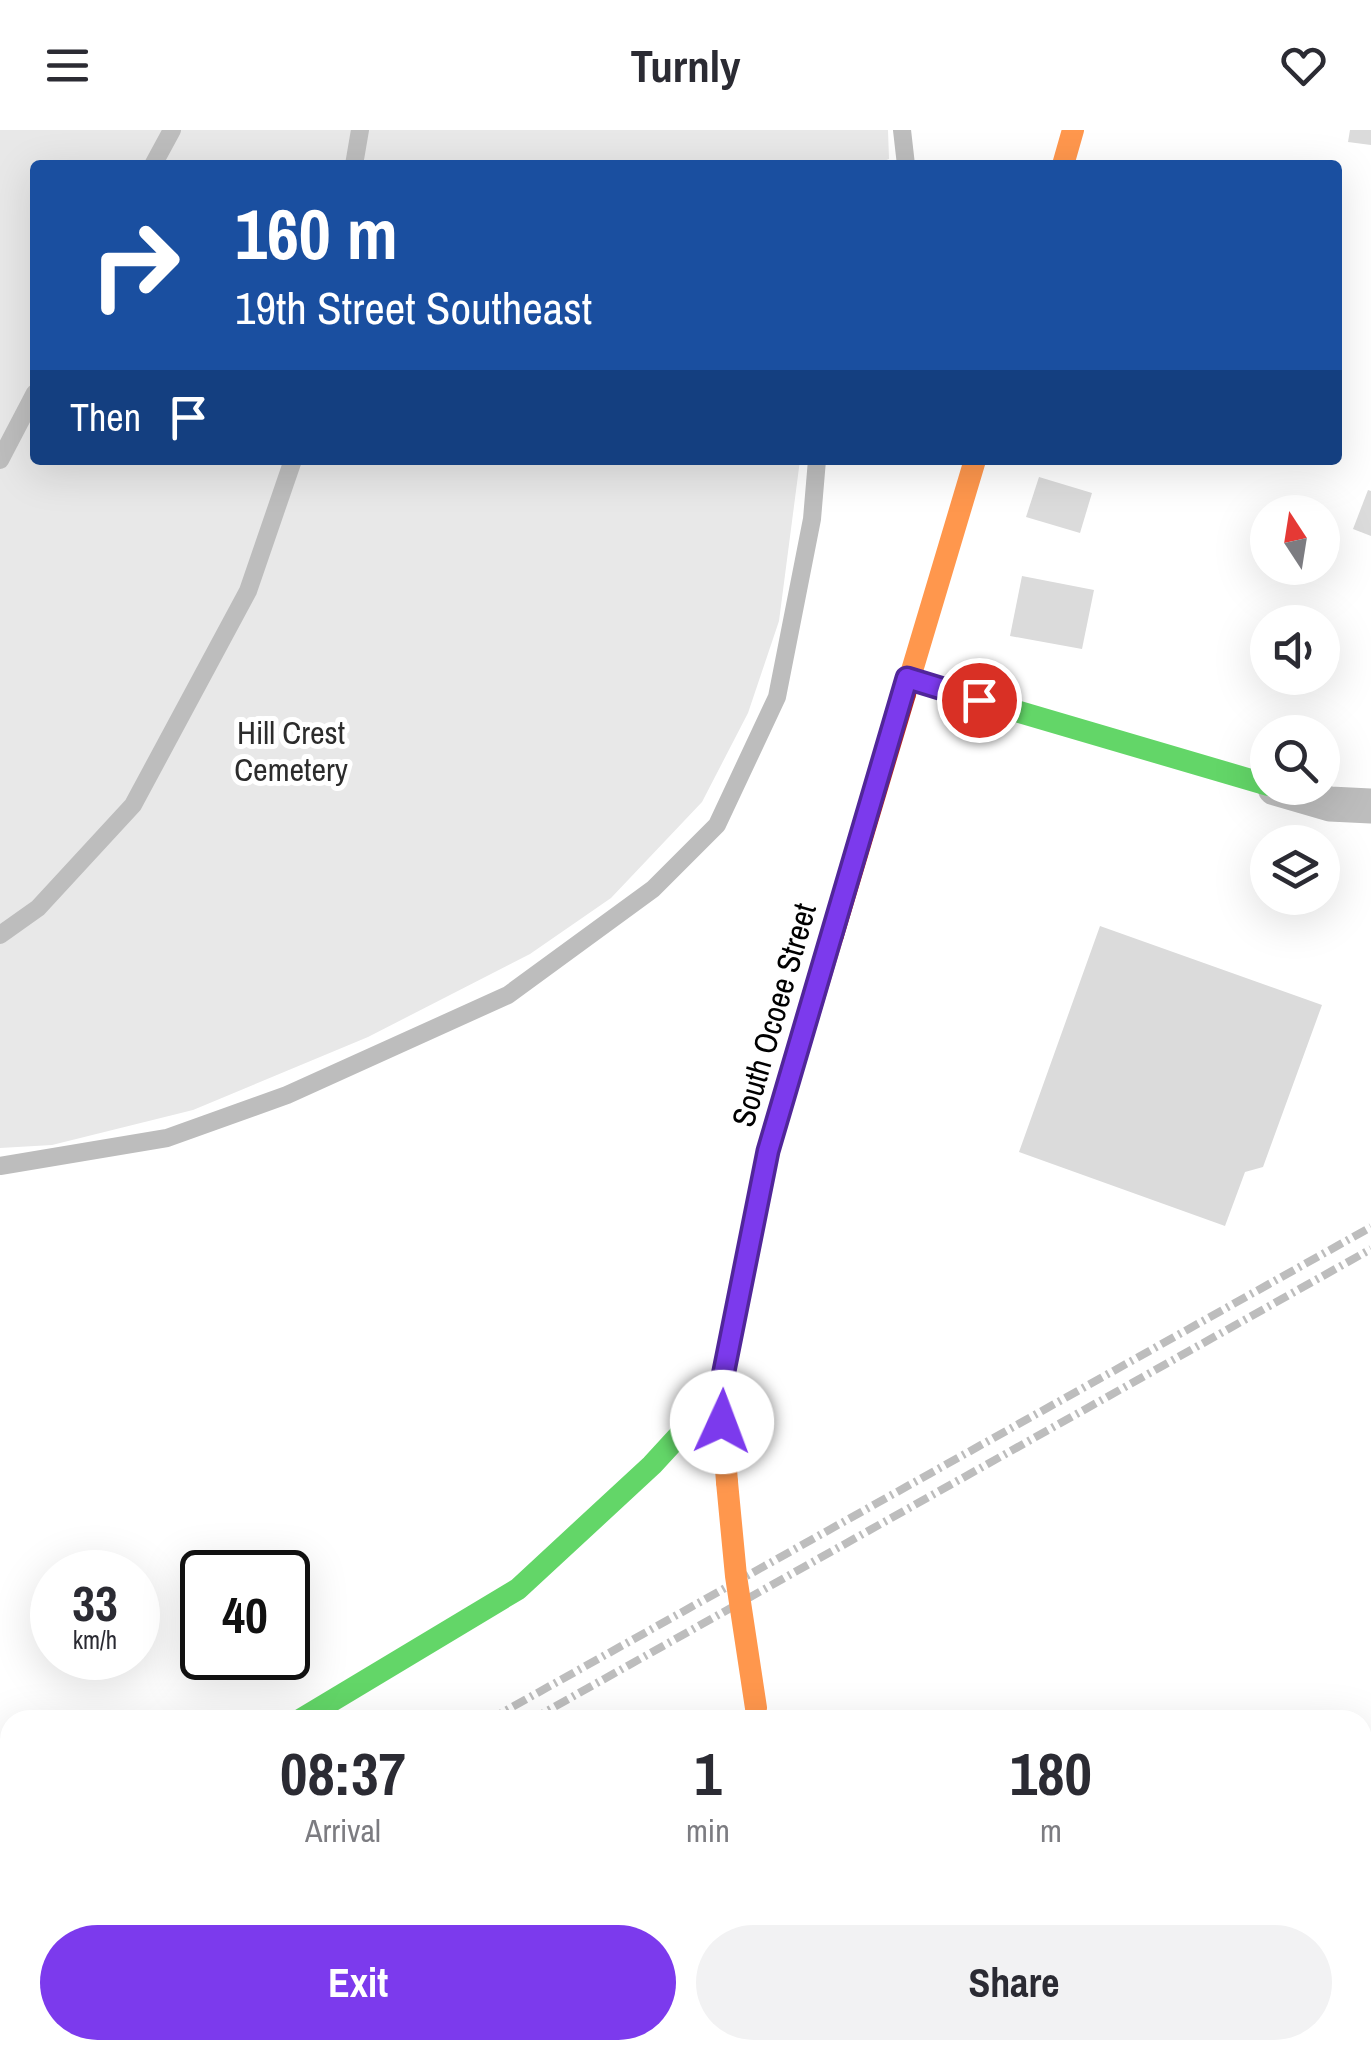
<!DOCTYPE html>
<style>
:root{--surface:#fff;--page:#f2f2f3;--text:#2b2b33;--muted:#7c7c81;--accent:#7c3aed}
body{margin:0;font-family:"Archivo Narrow",sans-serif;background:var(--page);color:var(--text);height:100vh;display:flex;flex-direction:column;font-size:38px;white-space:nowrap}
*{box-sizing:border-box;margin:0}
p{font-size:32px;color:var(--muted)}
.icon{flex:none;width:55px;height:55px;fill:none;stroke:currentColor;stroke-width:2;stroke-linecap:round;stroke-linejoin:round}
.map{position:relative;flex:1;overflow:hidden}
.details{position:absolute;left:0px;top:1580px;width:1372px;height:350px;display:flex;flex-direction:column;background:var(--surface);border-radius:30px 30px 0 0;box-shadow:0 10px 40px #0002}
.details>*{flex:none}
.guide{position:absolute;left:30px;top:30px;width:1312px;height:305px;border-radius:10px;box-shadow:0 10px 40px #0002;background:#1a4fa0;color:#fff;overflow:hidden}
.needle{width:65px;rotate:348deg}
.controls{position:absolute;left:1250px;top:365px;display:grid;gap:20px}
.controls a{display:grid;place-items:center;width:90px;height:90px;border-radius:50%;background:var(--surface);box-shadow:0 10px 40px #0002;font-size:50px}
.speed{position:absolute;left:30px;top:1420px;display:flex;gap:20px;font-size:50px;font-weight:700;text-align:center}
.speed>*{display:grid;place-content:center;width:130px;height:130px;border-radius:50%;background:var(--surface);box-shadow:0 10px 40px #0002;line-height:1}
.speed small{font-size:25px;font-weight:400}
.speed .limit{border:5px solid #111;border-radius:15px;background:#fff;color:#111}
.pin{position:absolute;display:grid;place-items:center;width:85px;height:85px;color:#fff;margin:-42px;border:5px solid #fff;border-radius:50%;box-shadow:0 2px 10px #0007}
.me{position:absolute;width:110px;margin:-55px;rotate:2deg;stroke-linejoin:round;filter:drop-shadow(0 0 8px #0008)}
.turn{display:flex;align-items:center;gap:35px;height:210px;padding:0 40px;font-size:45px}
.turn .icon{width:130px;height:130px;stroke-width:2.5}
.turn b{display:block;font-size:70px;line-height:85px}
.then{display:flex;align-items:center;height:95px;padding:0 40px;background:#0003;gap:20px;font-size:38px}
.eta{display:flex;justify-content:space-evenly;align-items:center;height:170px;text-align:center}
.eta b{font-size:60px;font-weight:700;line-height:70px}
.primary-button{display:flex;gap:20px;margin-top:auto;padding:20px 40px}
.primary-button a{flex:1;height:115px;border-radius:60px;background:var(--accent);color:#fff;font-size:40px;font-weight:700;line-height:115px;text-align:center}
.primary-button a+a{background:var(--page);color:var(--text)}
header{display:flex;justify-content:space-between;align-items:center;height:130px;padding:0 40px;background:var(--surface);font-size:45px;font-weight:700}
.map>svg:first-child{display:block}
.green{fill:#e8e8e8}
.building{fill:#dbdbdb}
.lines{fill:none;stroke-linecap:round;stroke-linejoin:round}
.lane{stroke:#bdbdbd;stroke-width:18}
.street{stroke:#bdbdbd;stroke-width:35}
.fast{stroke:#63d668;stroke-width:22}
.slow{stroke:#ff974d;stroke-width:22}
.jam{stroke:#b3261e;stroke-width:22}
.rail{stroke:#bdbdbd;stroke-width:8;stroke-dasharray:15 5 2.5 5;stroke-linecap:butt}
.slow-bridge{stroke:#ff974d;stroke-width:22}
.route-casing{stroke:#51269a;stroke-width:25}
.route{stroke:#7c3aed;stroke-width:18}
.labels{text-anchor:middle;stroke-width:10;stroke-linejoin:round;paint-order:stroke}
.park-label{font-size:32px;fill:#2c2c2c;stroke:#fff}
.street-label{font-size:32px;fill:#000;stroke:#fff}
</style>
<header><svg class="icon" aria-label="menu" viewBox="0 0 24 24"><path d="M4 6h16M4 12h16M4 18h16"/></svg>Turnly<svg class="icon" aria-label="heart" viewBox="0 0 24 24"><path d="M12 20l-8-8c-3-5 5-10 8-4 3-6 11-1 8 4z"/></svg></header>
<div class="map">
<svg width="1371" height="1930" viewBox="0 0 1371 1930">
<rect width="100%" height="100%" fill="#fff"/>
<path class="green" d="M0 0H888L889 29 874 35H35V330H800L779 491 748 583 702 672 611 768 530 824 368 907 193 980 52 1015 0 1018Z"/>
<g class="building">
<path d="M1350 0H1371V15L1348 12Z"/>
<path d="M1039 347 1092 363 1080 403 1026 387Z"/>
<path d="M1368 360 1371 361V406L1353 399Z"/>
<path d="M1022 446 1094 460 1082 519 1010 506Z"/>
<path d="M1100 796 1322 875 1263 1037 1245 1042 1225 1096 1019 1022Z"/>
</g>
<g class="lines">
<g class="lane">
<path d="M902 0 906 35"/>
<path d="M153 35 172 0"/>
<path d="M354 35 360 0"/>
<path d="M0 330 35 263"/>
<path d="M0 805 38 778 133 675 248 461 293 330"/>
<path d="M0 1036 167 1008 287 965 508 865 653 759 717 695 777 567 812 389 817 330"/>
</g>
<g class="street">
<path d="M1275 658 1330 674 1371 676"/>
<path d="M1362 1698 1371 1697"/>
<path d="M0 1735 10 1731"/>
<path d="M1257 1930 1258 1920"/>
</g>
<g class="fast">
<path d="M907 549 1268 655"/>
<path d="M300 1590 518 1459 652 1335 720 1261"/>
</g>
<g class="slow">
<path d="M1063 35 1073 0"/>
<path d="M905 564 975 330"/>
<path d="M727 1352 720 1261 768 1021 833 805"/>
<path d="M864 1920 867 1930"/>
</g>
<path class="jam" d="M833 805 905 564"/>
<g class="rail">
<path d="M489 1590 1371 1097"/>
<path d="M531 1590 1371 1119"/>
<path d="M0 1858 10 1853"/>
<path d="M0 1888 10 1882"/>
</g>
<path class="slow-bridge" d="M727 1352 736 1446 756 1578"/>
</g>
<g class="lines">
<g class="route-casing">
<path id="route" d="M722 1292 720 1261 768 1021 907 548 979 570"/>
</g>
<use href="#route" class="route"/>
</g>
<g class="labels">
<g class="park-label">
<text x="291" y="614">Hill Crest<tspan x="291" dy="37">Cemetery</tspan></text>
</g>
<g class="street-label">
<text transform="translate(774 885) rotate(-74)" y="11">South Ocoee Street</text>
</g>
</g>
</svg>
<div class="controls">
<a><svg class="needle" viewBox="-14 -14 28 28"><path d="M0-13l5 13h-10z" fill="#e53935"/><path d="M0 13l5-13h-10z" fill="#7c7c81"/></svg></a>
<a><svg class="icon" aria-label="sound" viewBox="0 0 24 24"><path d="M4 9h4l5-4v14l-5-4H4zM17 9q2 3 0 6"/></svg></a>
<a><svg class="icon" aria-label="search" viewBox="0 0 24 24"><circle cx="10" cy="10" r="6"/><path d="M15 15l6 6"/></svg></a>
<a><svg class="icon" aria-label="layers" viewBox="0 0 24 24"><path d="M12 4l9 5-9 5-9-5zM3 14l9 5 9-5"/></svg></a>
</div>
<div class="speed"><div>33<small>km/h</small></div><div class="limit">40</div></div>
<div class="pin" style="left:979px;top:570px;background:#d93025"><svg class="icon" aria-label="arrive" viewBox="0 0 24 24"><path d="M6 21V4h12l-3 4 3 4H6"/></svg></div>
<svg class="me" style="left:722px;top:1292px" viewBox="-20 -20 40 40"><circle r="19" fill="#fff"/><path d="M0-13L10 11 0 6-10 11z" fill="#7c3aed"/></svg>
<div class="guide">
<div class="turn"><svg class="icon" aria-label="right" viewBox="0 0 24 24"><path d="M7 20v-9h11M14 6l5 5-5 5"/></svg><div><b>160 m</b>19th Street Southeast</div></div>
<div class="then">Then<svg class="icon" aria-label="arrive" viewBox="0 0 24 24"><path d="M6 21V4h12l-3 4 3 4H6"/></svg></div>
</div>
<section class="details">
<div class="eta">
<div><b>08:37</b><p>Arrival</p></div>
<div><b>1</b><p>min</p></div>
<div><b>180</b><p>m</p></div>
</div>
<div class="primary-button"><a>Exit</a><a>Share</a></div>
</section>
</div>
